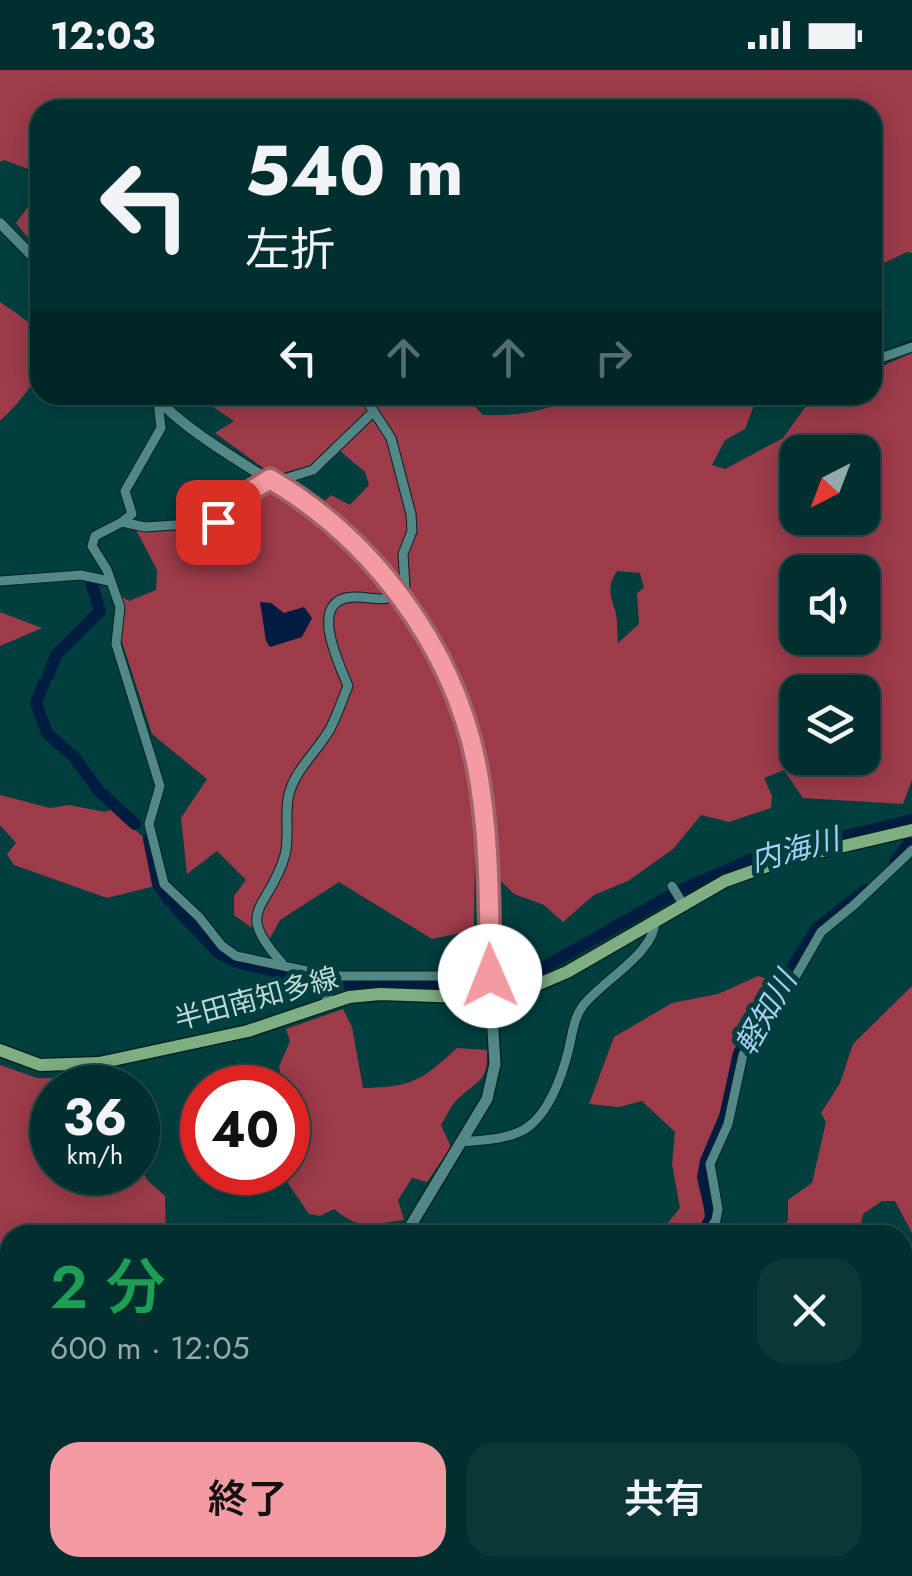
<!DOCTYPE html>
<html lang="ja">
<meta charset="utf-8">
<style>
:root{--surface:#012f2f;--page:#0b3737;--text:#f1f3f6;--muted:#96a9aa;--line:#234a4b;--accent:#f49aa2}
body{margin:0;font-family:Jost,"Noto Sans JP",sans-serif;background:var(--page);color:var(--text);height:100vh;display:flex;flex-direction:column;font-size:38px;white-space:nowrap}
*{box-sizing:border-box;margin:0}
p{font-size:32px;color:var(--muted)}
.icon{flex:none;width:55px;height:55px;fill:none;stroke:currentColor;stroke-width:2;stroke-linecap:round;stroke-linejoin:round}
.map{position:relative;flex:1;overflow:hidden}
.drawer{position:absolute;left:0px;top:1155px;width:912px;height:352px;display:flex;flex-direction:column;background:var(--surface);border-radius:30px 30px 0 0;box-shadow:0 5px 25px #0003,0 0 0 2px var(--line)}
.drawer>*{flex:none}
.banner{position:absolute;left:30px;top:30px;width:852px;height:305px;border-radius:30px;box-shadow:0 5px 25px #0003,0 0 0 2px var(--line);background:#012f2f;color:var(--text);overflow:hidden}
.needle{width:65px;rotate:222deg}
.controls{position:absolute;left:780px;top:365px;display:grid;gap:20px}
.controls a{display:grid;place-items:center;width:100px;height:100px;border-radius:20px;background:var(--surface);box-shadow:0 5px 25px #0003,0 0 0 2px var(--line);font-size:50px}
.speed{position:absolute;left:30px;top:995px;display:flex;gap:20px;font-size:50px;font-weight:700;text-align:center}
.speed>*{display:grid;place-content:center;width:130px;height:130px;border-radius:50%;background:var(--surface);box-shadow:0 5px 25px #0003,0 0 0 2px var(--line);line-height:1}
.speed small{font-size:25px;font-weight:400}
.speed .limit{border:15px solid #d22;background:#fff;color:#111}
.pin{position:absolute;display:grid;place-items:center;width:85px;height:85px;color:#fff;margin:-42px;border-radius:20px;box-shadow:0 5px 15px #0006}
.me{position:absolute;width:110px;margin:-55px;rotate:359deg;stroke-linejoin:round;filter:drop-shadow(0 0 8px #0008)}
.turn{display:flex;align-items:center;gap:35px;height:210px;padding:0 50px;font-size:45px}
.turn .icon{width:130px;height:130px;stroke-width:2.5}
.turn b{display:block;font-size:70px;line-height:85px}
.lanes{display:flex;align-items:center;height:95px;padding:0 50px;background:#0003;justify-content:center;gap:50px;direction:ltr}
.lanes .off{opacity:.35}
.round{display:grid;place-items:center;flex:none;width:105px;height:105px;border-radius:30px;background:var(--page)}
.summary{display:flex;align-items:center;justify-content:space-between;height:170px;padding:0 50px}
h1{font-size:60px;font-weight:600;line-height:75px;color:#1e9e55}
.primary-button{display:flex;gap:20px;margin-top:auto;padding:20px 50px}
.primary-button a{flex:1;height:115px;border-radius:30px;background:var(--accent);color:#111;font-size:40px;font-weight:600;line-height:115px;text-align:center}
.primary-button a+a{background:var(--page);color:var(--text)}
.status{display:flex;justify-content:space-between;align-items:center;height:70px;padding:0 50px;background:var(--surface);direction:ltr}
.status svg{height:28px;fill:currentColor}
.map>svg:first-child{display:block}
.forest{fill:#9d3b4a;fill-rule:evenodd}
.water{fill:#001c40}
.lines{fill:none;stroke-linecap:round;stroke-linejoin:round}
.stream{stroke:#001c40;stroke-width:2.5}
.river{stroke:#001c40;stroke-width:12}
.minor-casing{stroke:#062323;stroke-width:11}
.tertiary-casing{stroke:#062323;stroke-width:12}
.secondary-casing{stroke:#062323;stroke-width:14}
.primary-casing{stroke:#062323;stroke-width:15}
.minor{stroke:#538888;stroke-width:9}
.tertiary{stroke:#538888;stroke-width:10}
.secondary{stroke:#538888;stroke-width:11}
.primary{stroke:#7eae82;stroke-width:12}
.route-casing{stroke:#9f6469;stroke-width:25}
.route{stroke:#f49aa2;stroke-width:18}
.labels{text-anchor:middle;stroke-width:10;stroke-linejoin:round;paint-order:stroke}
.street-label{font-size:28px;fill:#bfd9d8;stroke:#013f3f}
.water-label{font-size:30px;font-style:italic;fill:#adccf3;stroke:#013f3f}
</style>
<div class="status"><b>12:03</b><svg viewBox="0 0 49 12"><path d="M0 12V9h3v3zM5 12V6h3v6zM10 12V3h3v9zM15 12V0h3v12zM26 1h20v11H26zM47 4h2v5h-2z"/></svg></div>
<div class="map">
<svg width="912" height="1506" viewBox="0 0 912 1506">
<rect width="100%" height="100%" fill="#013f3f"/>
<g class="forest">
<path d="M0 0H912V183L907 182 873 198 872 40H40V113L28 99 4 90 0 92Z"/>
<path d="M30 134 40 139V183L16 153Z"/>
<path d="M0 232C10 239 23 247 32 256 61 287 23 330 0 351Z"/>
<path d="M912 283V710L903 734 803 728 784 700 764 708 772 726 771 738 729 752 701 745 673 779 628 811 594 825 563 852 544 835 514 824 493 803 487 712 451 601 406 522 367 476 319 436 331 425 350 435 369 415 365 402 333 375 313 396 273 405 215 363 234 351 197 326 176 335 165 325H464L483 345C517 346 547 342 578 325H758L745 359 725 370 712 395 725 399 783 368 814 325H872L873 297 878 298ZM798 382H862V448H798ZM617 501 640 503 644 518 637 523 639 554 618 573C617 563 618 550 615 540 610 524 607 516 617 501ZM798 502H862V568H798ZM798 622H862V688H798Z"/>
<path d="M269 416C293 434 319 452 341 472 392 518 445 597 462 663 480 726 474 795 474 860L432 869 339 812 280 850 269 870 234 845V826L246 810 217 781 187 804 181 748 207 709 152 664 122 572 121 526 129 531 156 520 157 500 134 456 218 455 232 436Z"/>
<path d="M0 542 42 558 0 576Z"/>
<path d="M0 725 50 738 69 735 105 742 113 739 145 769 155 816 107 828 14 795 7 784 16 773 0 755Z"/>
<path d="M758 906 767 909 735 980 722 1038 701 1090 705 1151 695 1165H651L662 1160 680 1138 672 1094 675 1062 642 1031 619 1037 589 1034 614 967 672 933 718 924Z"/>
<path d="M912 916V1163L895 1131H882L863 1144 859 1165H778L788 1150V1130L812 1113 826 1052 821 1043 840 1013 853 974Z"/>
<path d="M343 939 352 957 363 1018C412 1017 421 1011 457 978L487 980C488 1011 480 1009 460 1027 451 1034 447 1046 441 1055L451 1077 427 1112 412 1108 398 1130 404 1150C370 1154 363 1162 334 1139L320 1146 309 1144 281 1103 288 1102V1069L291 1062 288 1018 283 1017 279 997 290 971 286 959Z"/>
<path d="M0 995 37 1008 103 1009 105 1017 52 1018V1102H138V1095L148 1111 165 1126 166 1165H10V1300L0 1301Z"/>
<path d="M912 1211V1506H792L817 1500 859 1504 870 1498H902V1217Z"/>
<path d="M616 1498H665L666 1506H618Z"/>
</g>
<g class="water">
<path d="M260 532 271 533 284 543 304 537 312 548 302 567 270 577 266 571Z"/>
<path d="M670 1498H757L759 1506H670Z"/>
</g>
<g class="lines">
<path class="stream" d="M898 277 912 271"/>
<g class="river">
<path d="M48 606 56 585 100 541 91 512"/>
<path d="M44 613 36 633 47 663 75 688 98 720 135 754"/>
<path d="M149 769 158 814 169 830"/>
<path d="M895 792 910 772"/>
<path d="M681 820 755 788 912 750"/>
<path d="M175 837 219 883 236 892 324 912"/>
<path d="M505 913 534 903 670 826"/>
<path d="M349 915 478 914"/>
<path d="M701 1165 712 1147 703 1107 706 1091 725 1047 739 983 817 858 866 820"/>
</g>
<g class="minor-casing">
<g id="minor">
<path d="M872 291 912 277"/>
<path d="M553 327 556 325"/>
<path d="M373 342 313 400 284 409H270L230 434 218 452 145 457 122 452 95 466 92 476 107 500 120 537 116 574 160 716 149 754 164 814 199 847 222 876 236 886 331 906H490"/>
<path d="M122 452 132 444 125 421 161 358 158 331"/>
<path d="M0 511 81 505 109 511"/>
<path d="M672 816 683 834"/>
<path d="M282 893C232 838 269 841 285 785 290 765 284 744 289 724 296 698 317 682 330 659 337 646 342 630 348 616 340 595 306 529 353 527 376 526 385 537 405 516L403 484 412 461 411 444 391 368 363 325"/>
<path d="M326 933 331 906"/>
<path d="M460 1072C481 1070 510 1070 528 1057 549 1042 562 1006 568 982 572 967 573 950 582 937 601 911 656 883 655 850"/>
<path d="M706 1165 716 1150 718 1139 710 1094 728 1054 743 985 755 963 793 911 821 862 854 835 912 780"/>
<path d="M0 1445 10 1443"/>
</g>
</g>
<g class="tertiary-casing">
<g id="tertiary">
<path d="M0 153 40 194"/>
<path d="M153 325C199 374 272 407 327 449 401 507 457 599 476 692 491 769 487 850 491 928"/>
</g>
</g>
<g class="secondary-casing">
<g id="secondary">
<path d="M405 1165 487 1029 495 994 491 928"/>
<path d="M300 1506 301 1498"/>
</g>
</g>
<g class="primary-casing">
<path id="primary" d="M0 980 40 995 99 993 248 961 349 927 380 924 491 928 520 922 567 902 725 811 784 790 912 760"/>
</g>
<use href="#minor" class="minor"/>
<use href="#tertiary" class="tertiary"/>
<use href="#secondary" class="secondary"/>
<use href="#primary" class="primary"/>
</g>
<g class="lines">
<g class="route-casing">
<path id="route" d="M218 452 230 434 270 409C372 469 452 575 476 692 490 762 489 836 490 906"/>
</g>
<use href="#route" class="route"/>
</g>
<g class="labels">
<g class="street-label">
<text transform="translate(256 928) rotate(-15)" y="10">半田南知多線</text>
</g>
<g class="water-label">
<text transform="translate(795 780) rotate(-15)" y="10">内海川</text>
<text transform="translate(766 943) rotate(-60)" y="10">軽知川</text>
</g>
</g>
</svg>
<div class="controls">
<a><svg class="needle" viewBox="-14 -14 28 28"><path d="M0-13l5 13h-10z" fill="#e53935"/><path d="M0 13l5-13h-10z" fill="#96a9aa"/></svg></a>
<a><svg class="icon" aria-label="sound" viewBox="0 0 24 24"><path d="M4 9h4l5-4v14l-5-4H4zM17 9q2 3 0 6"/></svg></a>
<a><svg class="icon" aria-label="layers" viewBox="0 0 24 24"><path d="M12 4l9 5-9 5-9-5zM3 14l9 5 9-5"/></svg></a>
</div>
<div class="speed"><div>36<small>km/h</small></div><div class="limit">40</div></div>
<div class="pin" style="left:218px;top:452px;background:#d93025"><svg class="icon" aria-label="arrive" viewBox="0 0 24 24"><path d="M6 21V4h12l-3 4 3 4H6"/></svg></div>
<svg class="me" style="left:490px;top:906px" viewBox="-20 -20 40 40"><circle r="19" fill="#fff"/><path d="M0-13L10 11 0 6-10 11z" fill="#f49aa2"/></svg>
<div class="banner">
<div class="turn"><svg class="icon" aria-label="left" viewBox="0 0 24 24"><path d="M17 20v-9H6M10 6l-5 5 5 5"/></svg><div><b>540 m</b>左折</div></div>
<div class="lanes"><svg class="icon" aria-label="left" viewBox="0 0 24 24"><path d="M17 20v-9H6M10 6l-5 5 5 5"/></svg><svg class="icon off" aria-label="ahead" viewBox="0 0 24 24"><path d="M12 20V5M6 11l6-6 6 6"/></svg><svg class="icon off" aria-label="ahead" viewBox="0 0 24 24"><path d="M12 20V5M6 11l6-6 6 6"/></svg><svg class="icon off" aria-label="right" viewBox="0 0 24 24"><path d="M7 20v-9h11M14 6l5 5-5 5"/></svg></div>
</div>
<section class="drawer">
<div class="summary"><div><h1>2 分</h1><p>600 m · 12:05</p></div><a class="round"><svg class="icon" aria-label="close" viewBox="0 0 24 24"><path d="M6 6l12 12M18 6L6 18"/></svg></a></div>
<div class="primary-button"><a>終了</a><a>共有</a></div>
</section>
</div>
